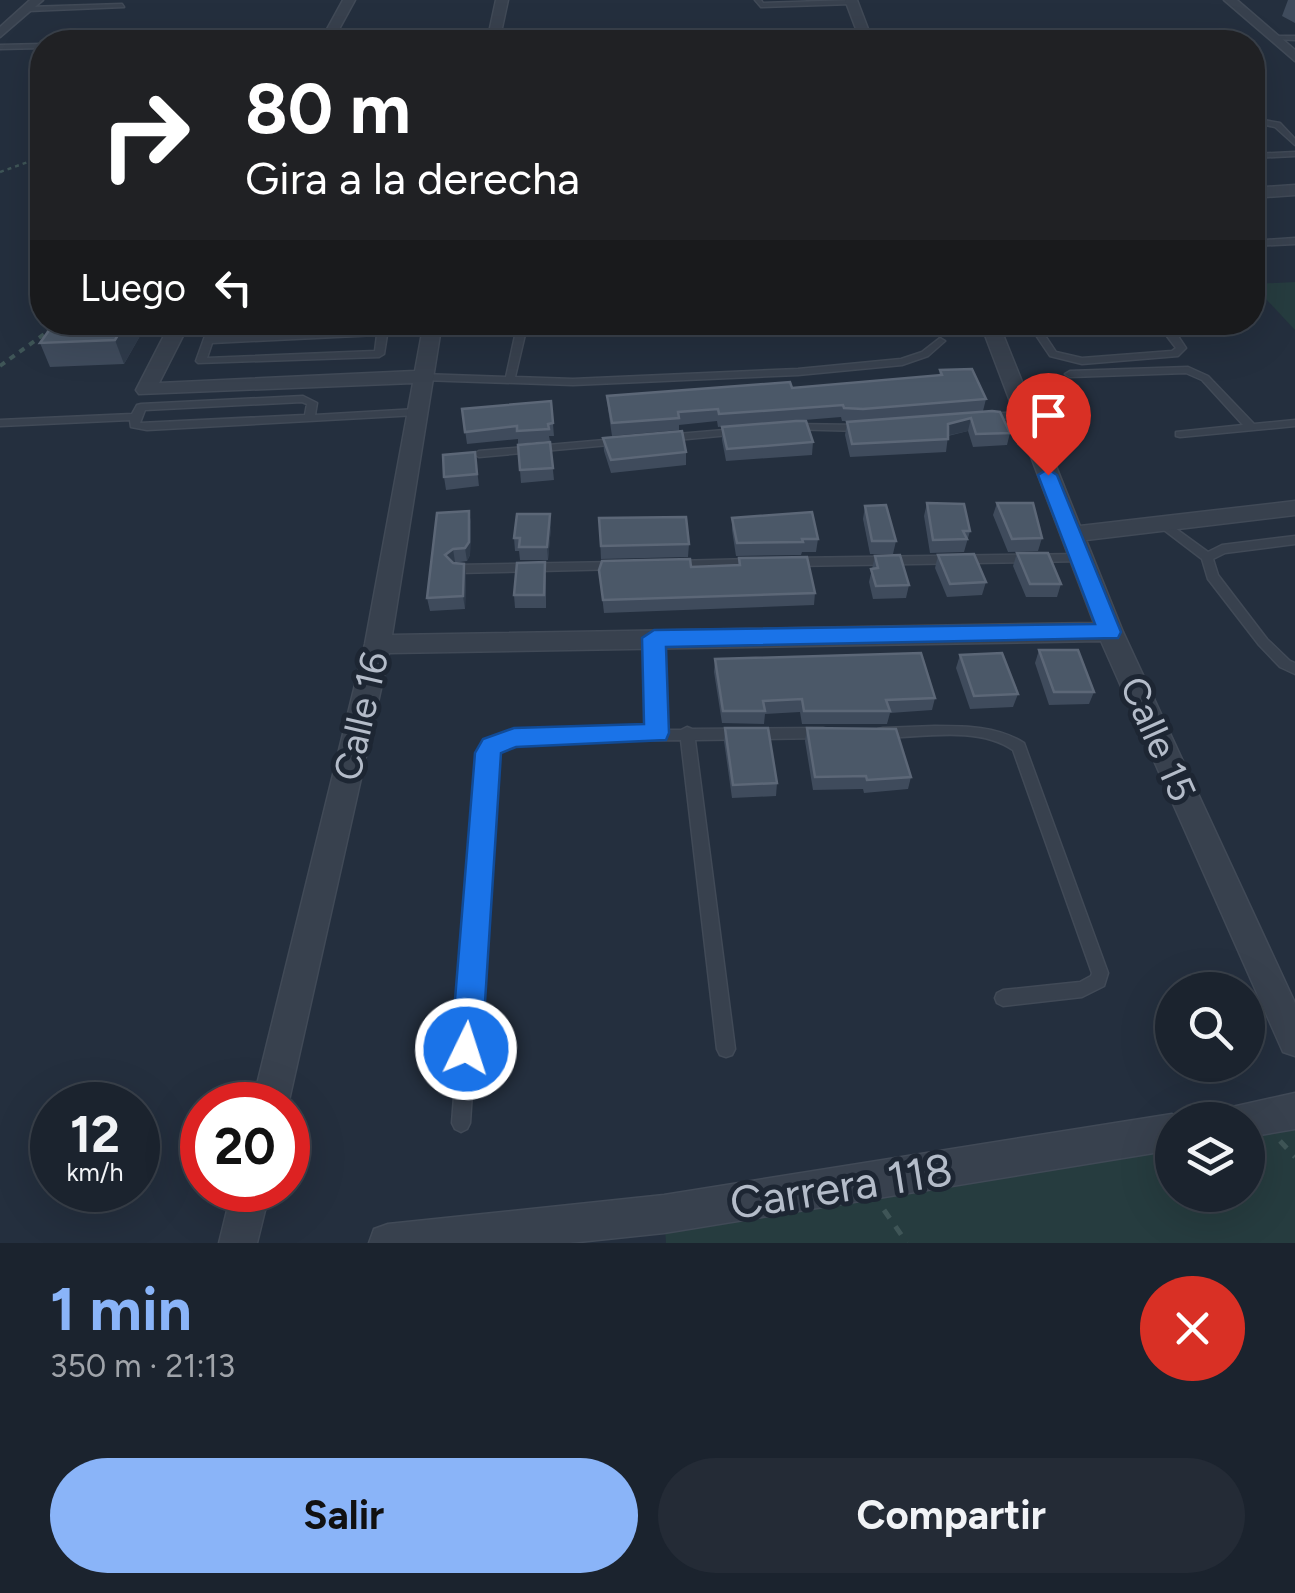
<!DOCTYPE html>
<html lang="es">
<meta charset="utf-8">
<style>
:root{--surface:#1b232e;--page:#242b36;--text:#f1f3f6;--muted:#a0a4aa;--line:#39404a;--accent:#8ab4f8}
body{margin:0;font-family:Figtree,sans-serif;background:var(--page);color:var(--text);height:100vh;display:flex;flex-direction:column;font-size:38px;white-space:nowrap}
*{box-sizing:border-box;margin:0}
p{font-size:32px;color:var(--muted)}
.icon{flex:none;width:55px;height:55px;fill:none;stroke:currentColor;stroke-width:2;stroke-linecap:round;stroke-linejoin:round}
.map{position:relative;height:1243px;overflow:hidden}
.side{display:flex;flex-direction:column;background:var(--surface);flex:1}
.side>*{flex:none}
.top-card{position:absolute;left:30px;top:30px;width:1235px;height:305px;border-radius:40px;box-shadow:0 10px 40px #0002,0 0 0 2px var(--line);background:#202124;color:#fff;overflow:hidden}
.buttons{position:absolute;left:1155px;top:972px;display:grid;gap:20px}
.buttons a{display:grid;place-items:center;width:110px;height:110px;border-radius:50%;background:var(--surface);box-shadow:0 10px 40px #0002,0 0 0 2px var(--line);font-size:50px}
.speed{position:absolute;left:30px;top:1082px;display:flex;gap:20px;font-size:50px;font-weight:700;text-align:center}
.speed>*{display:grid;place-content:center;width:130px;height:130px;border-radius:50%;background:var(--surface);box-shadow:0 10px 40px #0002,0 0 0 2px var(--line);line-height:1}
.speed small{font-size:25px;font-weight:400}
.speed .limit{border:15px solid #d22;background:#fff;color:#111}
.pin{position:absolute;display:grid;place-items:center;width:85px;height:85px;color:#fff;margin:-102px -42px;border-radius:50% 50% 50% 0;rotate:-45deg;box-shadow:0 0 10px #0007}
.pin .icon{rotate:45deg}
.me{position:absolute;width:110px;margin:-55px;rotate:4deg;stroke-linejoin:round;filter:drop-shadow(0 0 8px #0008)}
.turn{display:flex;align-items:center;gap:35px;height:210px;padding:0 50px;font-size:45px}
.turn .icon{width:130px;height:130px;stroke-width:2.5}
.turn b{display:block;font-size:70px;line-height:85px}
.then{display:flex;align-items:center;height:95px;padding:0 50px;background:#0003;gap:20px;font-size:38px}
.round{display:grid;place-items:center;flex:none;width:105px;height:105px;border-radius:52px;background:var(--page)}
.headline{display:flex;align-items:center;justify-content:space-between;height:170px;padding:0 50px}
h1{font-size:60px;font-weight:700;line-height:75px;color:var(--accent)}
.button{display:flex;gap:20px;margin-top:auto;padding:20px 50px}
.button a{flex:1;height:115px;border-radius:60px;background:var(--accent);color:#111;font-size:40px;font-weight:700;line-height:115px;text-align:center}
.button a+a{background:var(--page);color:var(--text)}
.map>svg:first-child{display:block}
.green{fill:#263c3f}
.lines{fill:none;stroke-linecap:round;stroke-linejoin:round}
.service-casing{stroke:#414a57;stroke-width:3}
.minor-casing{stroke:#414a57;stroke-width:3}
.path-far2{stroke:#3f5557;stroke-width:2.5;stroke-dasharray:4 4;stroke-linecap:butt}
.path-far1{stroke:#3f5557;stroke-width:4;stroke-dasharray:6 6;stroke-linecap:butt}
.path{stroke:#3f5557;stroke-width:5;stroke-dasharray:10 10;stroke-linecap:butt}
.service{fill:#38414e;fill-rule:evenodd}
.minor{fill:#38414e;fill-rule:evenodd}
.wall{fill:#3f4b5c}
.shaded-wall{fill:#2f3b4b}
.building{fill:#4b5868;stroke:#5c6777;stroke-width:2.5}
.route{fill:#1a73e8;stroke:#114b97;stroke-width:2.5}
.labels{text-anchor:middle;stroke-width:10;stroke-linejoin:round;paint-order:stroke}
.street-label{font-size:38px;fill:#b4bcc9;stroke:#1d2633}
.near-street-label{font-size:45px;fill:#b4bcc9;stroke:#1d2633}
</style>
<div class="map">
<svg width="1295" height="1243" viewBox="0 0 1295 1243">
<rect width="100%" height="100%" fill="#242f3e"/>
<g class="green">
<path d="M1295 282V330L1252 284Z"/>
<path d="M1295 1111V1243H666L664 1214 1172 1132V1195H1248V1120Z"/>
</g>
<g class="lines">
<g class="service-casing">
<g id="service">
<path d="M755 0H761L763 3 852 0 855 2 852 4 761 7Z"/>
<path d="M122 4 124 7 28 11 25 9 28 7Z"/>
<path d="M479 32 484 33 470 42H440L468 38Z"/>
<path d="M1274 36H1295V40L1272 39Z"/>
<path d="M42 44V48L0 49V45Z"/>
<path d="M1252 118 1280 123 1295 139V145L1275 127 1252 122Z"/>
<path d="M1295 152V156L1252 158V154Z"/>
<path d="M1295 238V244L1252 246V241Z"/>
<path d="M210 322H219L214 337 378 330 379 322H389L388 329 432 327 437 330 432 333 387 335 384 354 379 357 198 363 196 361ZM377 335 375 351 207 358 212 343Z"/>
<path d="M518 322H528L515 377 573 379 798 369 901 359 922 352 940 338 945 341 928 356 902 365 798 375 573 385 422 380 417 377 422 374 506 377Z"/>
<path d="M1027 322H1036L1056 352 1082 358 1172 351 1176 348 1163 331 1168 326 1193 322H1224L1220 325 1174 330 1186 348 1178 356 1082 364 1050 356Z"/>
<path d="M1188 367 1208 376 1254 424 1295 420V426L1180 437 1176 436V432L1243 425 1202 380 1186 373 1070 377 1065 374 1070 371Z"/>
<path d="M303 396 317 403 315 415 417 409 422 412 417 415 147 430 131 427 130 420 0 426V420L132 414 137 405 141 404ZM302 402 307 404 305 415 140 423 145 410Z"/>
<path d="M1022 412 1026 413V417L985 420 980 417 985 414Z"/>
<path d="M791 424 861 425 866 428 861 431 787 429V425Z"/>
<path d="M736 429 740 430V434L666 441 661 438 666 435Z"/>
<path d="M616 439 620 440V444L479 457 474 454 479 451Z"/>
<path d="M1164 520 1208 552 1222 545 1295 536V544L1225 553 1213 559 1218 575 1267 639 1290 661 1295 663V674L1280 667 1259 645 1208 579 1202 559 1160 527 1158 524Z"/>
<path d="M1080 554 1084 555 1086 558 1084 561 792 566 786 562 792 558Z"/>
<path d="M752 559 756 560 758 563 756 566 677 569 671 565 677 561Z"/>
<path d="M617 562 623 566 621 569 457 573 451 569 457 565Z"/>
<path d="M654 633 660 638 664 730H681L687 727 692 729 823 728 828 729 830 733 828 737 823 738 695 740 735 1049 732 1055 726 1057 720 1055 717 1049 681 740 514 742 505 745 494 755 470 1123 467 1129 461 1132 455 1129 452 1123 480 753 495 737 514 732 650 730 648 638Z"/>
<path d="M935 726C966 726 997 726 1024 743L1108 973 1104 986 1082 997 1003 1006 997 1003 995 998 997 993 1003 990 1080 982 1091 976 1092 973 1013 750C978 726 924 737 883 738L878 737 876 733 878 729 883 728Z"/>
</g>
</g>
<g class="minor-casing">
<g id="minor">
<path d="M30 0H43L0 37V27Z"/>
<path d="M343 0H355L332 42H320Z"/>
<path d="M496 0H508L499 42H487Z"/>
<path d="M845 0H857L873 42H861Z"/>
<path d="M1224 0H1237L1295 50V61Z"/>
<path d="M1295 185V195L1252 198V188Z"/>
<path d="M171 322H190L159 383 415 371 424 322H442L392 635 1094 623 980 322H998L1080 526 1295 501V515L1086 540 1123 632 1295 1003V1056L1283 1052 1101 641 389 653 288 1105H252L365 644 413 383 139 394 136 390Z"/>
<path d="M1295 1093V1129L1248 1137V1120H1227L1232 1107Z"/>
<path d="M1172 1114 1185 1120H1172V1150L664 1233 569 1243H369L374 1229 388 1224 664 1195Z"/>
<path d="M232 1190H270L257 1243H219Z"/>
</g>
</g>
<g class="path-far2">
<path d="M0 172 42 157"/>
<path d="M47 332 61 322"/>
</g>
<path class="path-far1" d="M0 366 50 330"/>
<g class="path">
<path d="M1280 1141 1295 1157"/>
<path d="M884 1210 907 1243"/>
</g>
<use href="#service" class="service"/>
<use href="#minor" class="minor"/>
</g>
<g class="wall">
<path d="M1288 0H1295V23L1282 16Z"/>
<path d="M148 322 124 364 50 367 40 343Z"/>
<path d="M940 370 986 399 983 411H992L1010 433 1007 445 973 447 968 431 948 436 946 452 850 457 845 435 847 422 857 421H842L841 417 718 427 717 421 679 425V430L612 436 608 409 607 396 792 388 939 376Z"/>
<path d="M551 401 554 436H549L550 441 518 444V439L467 444 462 409Z"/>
<path d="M722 427 813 442 812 455 726 461 722 440Z"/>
<path d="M603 438 686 452V465L611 473 604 451Z"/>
<path d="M550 442 554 480 521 483 518 445Z"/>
<path d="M475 452 479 486 446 490 444 477Z"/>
<path d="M927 503 970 531 964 552 930 553 924 516Z"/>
<path d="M997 503 1042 538 1038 551 1008 552 993 515Z"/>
<path d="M865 506 896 541 893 554H870L863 519Z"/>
<path d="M469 511 471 524 470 555 467 561 453 563 464 564 466 577 465 609 430 611 427 598Z"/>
<path d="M550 514 551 527 548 560H520L519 551H515L514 538Z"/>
<path d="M599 518 689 544 688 557 601 559Z"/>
<path d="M732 518 818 539 816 552H802L801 555 736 556 732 530Z"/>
<path d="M1017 553 1061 584 1057 597H1026L1013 566Z"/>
<path d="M938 555 986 582 982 595 947 597 935 568Z"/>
<path d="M875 556 909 585 906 598 873 599 869 582Z"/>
<path d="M739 558 815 593 814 605 604 613 599 570 738 565Z"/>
<path d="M546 575V608H515L514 595Z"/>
<path d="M1039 650 1094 692 1089 704 1049 705 1035 663Z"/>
<path d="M960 655 1018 694 1013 707 970 709 956 668Z"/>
<path d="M715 659 935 698 932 710 890 713 887 724H802L800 712 765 714 764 724 722 723 714 672Z"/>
<path d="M725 728 777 783 776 796 732 798 724 741Z"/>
<path d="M807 728 911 777 908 789 864 793 863 789 813 790 805 741Z"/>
</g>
<g class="shaded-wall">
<path d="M126 322H148L124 364 115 340Z"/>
<path d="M971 418 968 431 945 436 948 424Z"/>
<path d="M469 511 471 524 470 555 467 561 465 548Z"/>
<path d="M550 514 551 527 548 560 547 547Z"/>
<path d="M453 549 455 562 447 568 445 555Z"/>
<path d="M464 564 466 577 465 609 463 596Z"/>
</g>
<g class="building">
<path d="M55 322H126L115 340 40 343Z"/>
<path d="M972 369 986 399 863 409 844 408 843 405 719 414 718 409 678 412 679 418 612 423 607 396 790 382 792 388 942 375 940 370Z"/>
<path d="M551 401 553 423 548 424 549 429 517 431V426L465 432 462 409Z"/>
<path d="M992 411 1000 412 1010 433 976 434 971 418 948 424V439L852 444 847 422Z"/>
<path d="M796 421H806L813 442 727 449 722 427Z"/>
<path d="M682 431 686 452 611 460 603 438Z"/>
<path d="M550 442 553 468 520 470 518 445Z"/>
<path d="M475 452 477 474 444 477 443 455Z"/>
<path d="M927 503 964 504 970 531H963L967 539 933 540Z"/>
<path d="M997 503H1033L1042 538 1012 539Z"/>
<path d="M886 505 896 541H872L865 506Z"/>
<path d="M469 511V542L465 548 453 549 445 555 453 563 464 564 463 596 427 598 437 513Z"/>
<path d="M812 512 818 539H802L803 542 737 543 732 518Z"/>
<path d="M517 514H550L547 547H519L520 538H514Z"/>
<path d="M686 517 689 544 601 546 599 518Z"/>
<path d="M1017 553H1048L1061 584H1030Z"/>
<path d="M974 554 986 582 950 584 938 555Z"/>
<path d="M900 555 909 585 876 586 871 569 878 568 875 556Z"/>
<path d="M807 557 815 593 603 600 599 570 602 561 690 559 691 567 740 565 739 558Z"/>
<path d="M545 562 544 595H514L517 563Z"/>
<path d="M1039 650H1078L1094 692H1054Z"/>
<path d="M921 653 935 698 886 700 890 711H804L802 699 763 701 765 711H723L715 659Z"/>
<path d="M1002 653 1018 694 974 696 960 655Z"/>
<path d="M725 728H768L777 783 733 785Z"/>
<path d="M807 728 896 729 911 777 867 780 866 776 815 777Z"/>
</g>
<path class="route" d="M1048 469 1057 475 1121 632 1118 638 666 647 669 733 666 740 516 747 501 753 482 1049 477 1059 466 1064 455 1059 451 1049 475 753 483 739 514 728 644 724 642 638 654 630 1095 624 1038 475Z"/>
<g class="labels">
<g class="street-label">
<text transform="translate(361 716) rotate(-77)" y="13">Calle 16</text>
<text transform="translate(1158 739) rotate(66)" y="13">Calle 15</text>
</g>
<g class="near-street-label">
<text transform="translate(841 1186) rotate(-9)" y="16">Carrera 118</text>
</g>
</g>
</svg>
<div class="buttons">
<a><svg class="icon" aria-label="search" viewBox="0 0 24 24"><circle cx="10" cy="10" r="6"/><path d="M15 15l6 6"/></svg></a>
<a><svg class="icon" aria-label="layers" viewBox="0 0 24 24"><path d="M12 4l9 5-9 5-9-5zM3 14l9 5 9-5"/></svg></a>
</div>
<div class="speed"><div>12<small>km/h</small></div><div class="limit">20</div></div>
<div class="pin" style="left:1048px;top:475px;background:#d93025"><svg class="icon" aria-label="arrive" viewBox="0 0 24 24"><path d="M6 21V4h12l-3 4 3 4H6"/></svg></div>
<svg class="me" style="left:466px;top:1049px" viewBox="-20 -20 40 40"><circle r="17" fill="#1a73e8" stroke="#fff" stroke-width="3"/><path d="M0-11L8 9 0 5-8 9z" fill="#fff"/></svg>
<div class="top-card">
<div class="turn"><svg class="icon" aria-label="right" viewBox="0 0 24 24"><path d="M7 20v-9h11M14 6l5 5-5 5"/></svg><div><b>80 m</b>Gira a la derecha</div></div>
<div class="then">Luego<svg class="icon" aria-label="left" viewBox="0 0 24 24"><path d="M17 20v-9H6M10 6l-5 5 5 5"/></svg></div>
</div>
</div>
<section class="side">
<div class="headline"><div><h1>1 min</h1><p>350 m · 21:13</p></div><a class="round" style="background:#d93025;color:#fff"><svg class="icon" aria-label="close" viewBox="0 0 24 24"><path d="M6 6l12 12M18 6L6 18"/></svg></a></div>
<div class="button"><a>Salir</a><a>Compartir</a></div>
</section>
